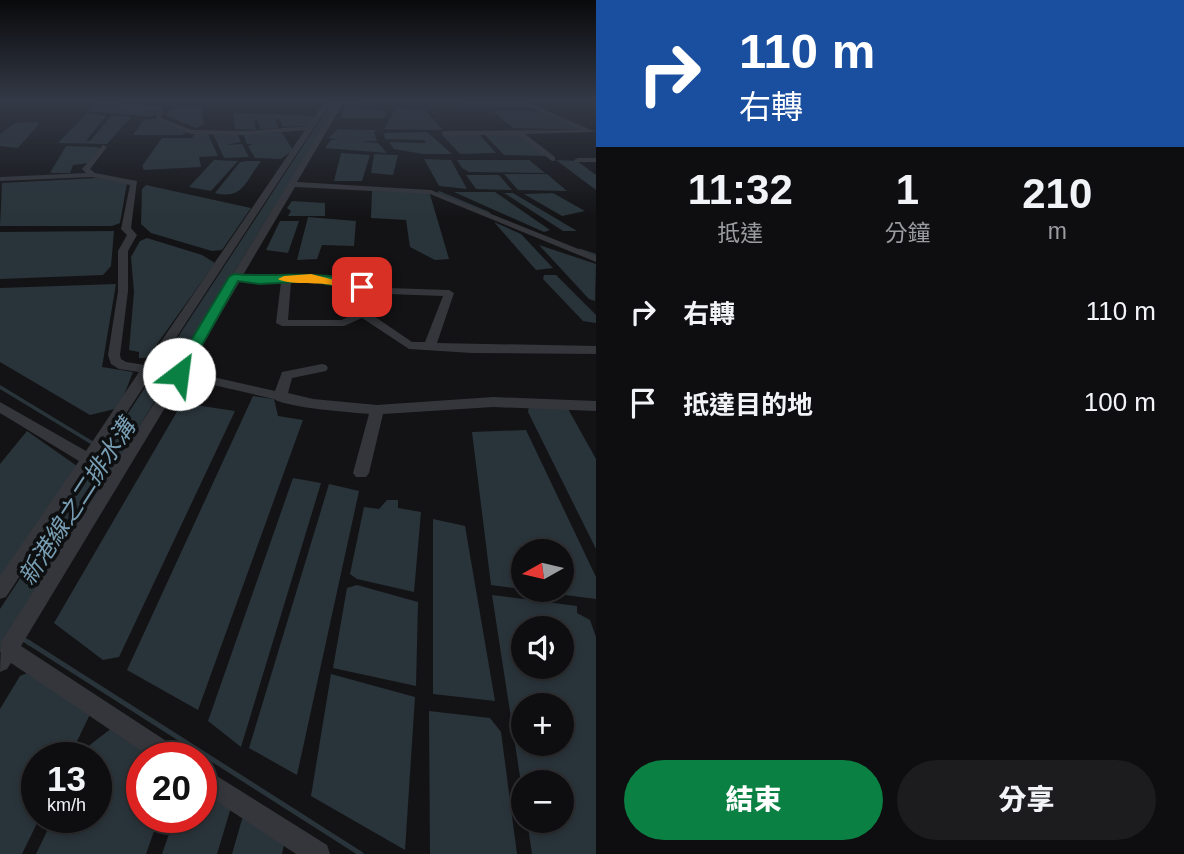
<!DOCTYPE html>
<html lang="zh-TW">
<meta charset="utf-8">
<style>
:root{--surface:#0e0e10;--page:#1c1c1e;--text:#f1f3f6;--muted:#9b9c9f;--line:#2e2e30;--accent:#0b8043}
body{margin:0;font-family:Arial,"Noto Sans TC",sans-serif;background:var(--page);color:var(--text);height:100vh;display:flex;flex-direction:column;font-size:26px;white-space:nowrap}
*{box-sizing:border-box;margin:0}
p{font-size:23px;color:var(--muted)}
.icon{flex:none;width:38px;height:38px;fill:none;stroke:currentColor;stroke-width:2;stroke-linecap:round;stroke-linejoin:round}
.map{position:relative;flex:1;overflow:hidden}
.drawer{display:flex;flex-direction:column;background:var(--surface);width:588px}
.drawer>*{flex:none}
.top-card{background:#1a4fa0;color:#fff;overflow:hidden}
.needle{width:46px;rotate:262deg}
.buttons{position:absolute;left:511px;top:539px;display:grid;gap:14px}
.buttons a{display:grid;place-items:center;width:63px;height:63px;border-radius:50%;background:var(--surface);box-shadow:0 4px 10px #0003,0 0 0 2px var(--line);font-size:35px}
.speed{position:absolute;left:21px;top:742px;display:flex;gap:14px;font-size:35px;font-weight:700;text-align:center}
.speed>*{display:grid;place-content:center;width:91px;height:91px;border-radius:50%;background:var(--surface);box-shadow:0 4px 10px #0003,0 0 0 2px var(--line);line-height:1}
.speed small{font-size:18px;font-weight:400}
.speed .limit{border:10px solid #d22;background:#fff;color:#111}
.pin{position:absolute;display:grid;place-items:center;width:60px;height:60px;color:#fff;margin:-30px;border-radius:14px;box-shadow:0 4px 10px #0006}
.me{position:absolute;width:77px;margin:-38px;rotate:30deg;stroke-linejoin:round;filter:drop-shadow(0 0 5px #0008)}
.turn{display:flex;align-items:center;gap:24px;height:147px;padding:0 28px;font-size:32px}
.turn .icon{width:91px;height:91px;stroke-width:2.5}
.turn b{display:block;font-size:49px;line-height:60px}
.eta{display:flex;justify-content:space-evenly;align-items:center;height:119px;text-align:center}
.eta b{font-size:42px;font-weight:800;line-height:49px}
.primary-button{display:flex;gap:14px;margin-top:auto;padding:14px 28px}
.primary-button a{flex:1;height:80px;border-radius:42px;background:var(--accent);color:#fff;font-size:28px;font-weight:800;line-height:80px;text-align:center}
.primary-button a+a{background:var(--page);color:var(--text)}
ul{padding:0;list-style:none}
li{display:flex;align-items:center;gap:21px;height:91px;padding:0 28px}
li div{flex:1}
li b{display:block;font-size:26px}
li em{font-style:normal}
main{display:flex;flex:1;min-height:0}
.map>svg:first-child{display:block}
.water{fill:#29343a;fill-rule:evenodd}
.lines{fill:none;stroke-linecap:round;stroke-linejoin:round}
.stream-far4{stroke:#29343a;stroke-width:2}
.stream-far3{stroke:#29343a;stroke-width:2.5}
.stream-far2{stroke:#29343a;stroke-width:3.5}
.stream-far1{stroke:#29343a;stroke-width:4.5}
.stream{stroke:#29343a;stroke-width:5}
.minor{fill:#34363b;fill-rule:evenodd}
.route{fill:#0b8043;stroke:#07532c;stroke-width:2}
.slow{fill:#f59e0b}
.labels{text-anchor:middle;stroke-width:7;stroke-linejoin:round;paint-order:stroke}
.water-label{font-size:24px;font-style:italic;fill:#789eb4;stroke:#0e0f10}
</style>
<main>
<div class="map">
<svg width="596" height="854" viewBox="0 0 596 854">
<rect width="100%" height="100%" fill="#131315"/>
<g class="water">
<path d="M333 100H340L0 653V609Z"/>
<path d="M349 100H364L359 109 388 111 384 118H340Z"/>
<path d="M458 100H512L530 108 461 106Z"/>
<path d="M96 104 153 109 157 111 156 115 147 117 89 111Z"/>
<path d="M180 107H201L204 124 196 128 167 116 169 111Z"/>
<path d="M399 109 425 110 443 130 384 129 395 110Z"/>
<path d="M501 110 545 112 585 130 513 128 493 112Z"/>
<path d="M87 113 106 116 86 141H90L112 115 131 117 107 144 58 143Z"/>
<path d="M233 113 307 115 316 117 308 126 283 127 279 119H276L278 128 260 129 257 119 254 120 256 130 235 129Z"/>
<path d="M144 119H157L187 132 181 135H133Z"/>
<path d="M36 122 39 124 18 148 0 146V134L15 123Z"/>
<path d="M338 129 377 130 374 132 377 141H361L378 143 387 153 325 148 331 140H337L328 138Z"/>
<path d="M281 131 293 150 281 159 255 158 248 146 253 144H247L243 134Z"/>
<path d="M196 132H207L218 156 199 157 201 167 144 170 142 166 162 138H192Z"/>
<path d="M427 132 452 154H423L394 149 389 142 426 143 424 140 385 139 384 133Z"/>
<path d="M237 133 241 142 226 145 242 144 249 157 224 158 213 134Z"/>
<path d="M478 133 496 153 460 154 442 135Z"/>
<path d="M483 133H519L546 156 504 155Z"/>
<path d="M66 146 97 147 101 149 89 163 73 165 70 173H50Z"/>
<path d="M341 153 370 155 362 181H334Z"/>
<path d="M374 154 398 155 393 175 371 173Z"/>
<path d="M424 159 451 160 467 189 439 186Z"/>
<path d="M214 160 238 161 211 191 189 187Z"/>
<path d="M457 160H529L545 173 469 172 462 168Z"/>
<path d="M556 160 577 161 596 175V190Z"/>
<path d="M247 161H261C245 182 243 200 215 193L240 162Z"/>
<path d="M504 174H547L567 191 518 190Z"/>
<path d="M466 175H499L512 190 476 189Z"/>
<path d="M97 178 127 183 120 223 112 226H0L2 183Z"/>
<path d="M146 185 251 208 222 250 212 251 151 233 141 224 142 189Z"/>
<path d="M372 190 429 191 449 259 435 260 410 247 406 220 371 218Z"/>
<path d="M454 192H495L550 230 544 232Z"/>
<path d="M504 193H513L577 231H563Z"/>
<path d="M553 193 585 211 562 216 524 194Z"/>
<path d="M292 201 325 203V216H288L291 211 287 208Z"/>
<path d="M308 217 356 221 354 246 322 245 317 259 297 260Z"/>
<path d="M280 221H299L288 253 266 250Z"/>
<path d="M494 222 521 234 553 268 536 270Z"/>
<path d="M114 231 111 266 103 275 0 279V232Z"/>
<path d="M147 238 202 255 215 263 147 358H139V352L129 350 134 292 131 257 140 241Z"/>
<path d="M539 245 596 264 595 301 589 299Z"/>
<path d="M544 275H556L596 315V323L583 321 543 279Z"/>
<path d="M116 284 102 367 133 372 119 408 90 415 0 362V288Z"/>
<path d="M253 396 274 399 278 416 303 420 198 710 127 670Z"/>
<path d="M182 403 235 411 119 657 103 660 54 623Z"/>
<path d="M529 406 567 407 596 459V549L528 412Z"/>
<path d="M526 430 596 577V599L526 590H562V551H523V589L491 585 472 432Z"/>
<path d="M27 431 77 466 0 579V464Z"/>
<path d="M293 478 321 483 241 747 208 721Z"/>
<path d="M329 484 359 491 297 775 249 748Z"/>
<path d="M387 500H398V508L421 512 414 592 357 579 350 574 364 507 379 509Z"/>
<path d="M433 519 465 526 495 701 433 694Z"/>
<path d="M357 585 418 602 416 686 333 668 347 588Z"/>
<path d="M492 595 577 606V613L590 620 596 637V854H532L527 821H562V782H523V796ZM562 628V667H523V628ZM562 705V744H523V705Z"/>
<path d="M37 669 92 710 69 758H37V817H40L22 854H0V709L20 676Z"/>
<path d="M331 674 415 697 405 850 311 796Z"/>
<path d="M429 711 490 718 501 732 517 854H430Z"/>
<path d="M117 724 166 758H142V817H159L146 854H36L54 817H96V758H82L86 748Z"/>
<path d="M201 780 232 804 217 854H162L175 817H201Z"/>
<path d="M245 809 285 840 282 854H232Z"/>
</g>
<g class="lines">
<path class="stream-far4" d="M439 192 489 213"/>
<path class="stream-far3" d="M580 250 596 255"/>
<path class="stream-far2" d="M0 387 94 444"/>
<path class="stream-far1" d="M23 639 31 644"/>
<path class="stream" d="M28 642 361 854"/>
<g class="minor">
<path d="M62 100 160 106 163 108 161 118 192 130 247 131 308 126 326 100H332L157 367 176 369 230 279 229 277 233 274 339 100H345L297 182 431 190 596 256V262L430 194 295 187 243 275 260 277 311 275 388 288 449 290 454 293 437 343 596 346V354L472 353 409 349 362 318 344 326H282L276 323 281 282 240 281 187 371 275 391 282 372 322 364 326 365 328 368 326 371 292 378 288 393 313 399 377 405 493 397 596 401V411L493 407 383 414 369 473 366 477H356L353 473 369 414C349 412 288 408 274 399L183 378 21 646 180 750 183 758H152L11 663 7 669 0 672 1 642 171 377 152 374 6 597 0 599V576L79 461 0 413V402L86 451 139 372 119 369 111 364 108 355 118 291V251L127 235 121 229 130 185 92 177 0 181V177L86 173 82 169 103 145 107 147 90 169 95 173 137 181 131 228 137 235 128 251V291L120 355 121 359 126 362 145 365 305 130 247 135 191 134 156 120 157 110ZM311 281 356 289 357 312 342 320H288L291 282ZM367 291 388 294 443 296 425 342H412L368 312Z"/>
<path d="M514 100H522L596 132 525 134 555 157V161H552L517 135H444L441 133 444 131 582 130Z"/>
<path d="M578 158H596V162H575L574 160Z"/>
<path d="M201 766 327 845 330 854H296L201 791Z"/>
</g>
</g>
<linearGradient id="sky" x2="0" y2="1"><stop stop-color="#0a0a0c"/><stop offset="0.46" stop-color="#333946"/><stop offset="1" stop-color="#333946" stop-opacity="0"/></linearGradient>
<rect width="596" height="219" fill="url(#sky)"/>
<path class="route" d="M234 274C268 278 342 268 368 287L362 291 311 281 260 284 238 281 184 377H174L171 374 229 277Z"/>
<path class="slow" d="M311 274 338 281 332 285C318 282 287 285 278 279L284 276Z"/>
<g class="labels">
<g class="water-label">
<text transform="translate(77 502) rotate(-57)" y="8">新港線之二排水溝</text>
</g>
</g>
</svg>
<div class="buttons">
<a><svg class="needle" viewBox="-14 -14 28 28"><path d="M0-13l5 13h-10z" fill="#e53935"/><path d="M0 13l5-13h-10z" fill="#9b9c9f"/></svg></a>
<a><svg class="icon" aria-label="sound" viewBox="0 0 24 24"><path d="M4 9h4l5-4v14l-5-4H4zM17 9q2 3 0 6"/></svg></a>
<a>+</a>
<a>−</a>
</div>
<div class="speed"><div>13<small>km/h</small></div><div class="limit">20</div></div>
<div class="pin" style="left:362px;top:287px;background:#d93025"><svg class="icon" aria-label="arrive" viewBox="0 0 24 24"><path d="M6 21V4h12l-3 4 3 4H6"/></svg></div>
<svg class="me" style="left:179px;top:374px" viewBox="-20 -20 40 40"><circle r="19" fill="#fff"/><path d="M0-13L10 11 0 6-10 11z" fill="#0b8043"/></svg>
</div>
<section class="drawer">
<div class="top-card">
<div class="turn"><svg class="icon" aria-label="right" viewBox="0 0 24 24"><path d="M7 20v-9h11M14 6l5 5-5 5"/></svg><div><b>110 m</b>右轉</div></div>
</div>
<div class="eta">
<div><b>11:32</b><p>抵達</p></div>
<div><b>1</b><p>分鐘</p></div>
<div><b>210</b><p>m</p></div>
</div>
<ul>
<li><svg class="icon" aria-label="right" viewBox="0 0 24 24"><path d="M7 20v-9h11M14 6l5 5-5 5"/></svg><div><b>右轉</b></div><em>110 m</em></li>
<li><svg class="icon" aria-label="arrive" viewBox="0 0 24 24"><path d="M6 21V4h12l-3 4 3 4H6"/></svg><div><b>抵達目的地</b></div><em>100 m</em></li>
</ul>
<div class="primary-button"><a>結束</a><a>分享</a></div>
</section>
</main>
